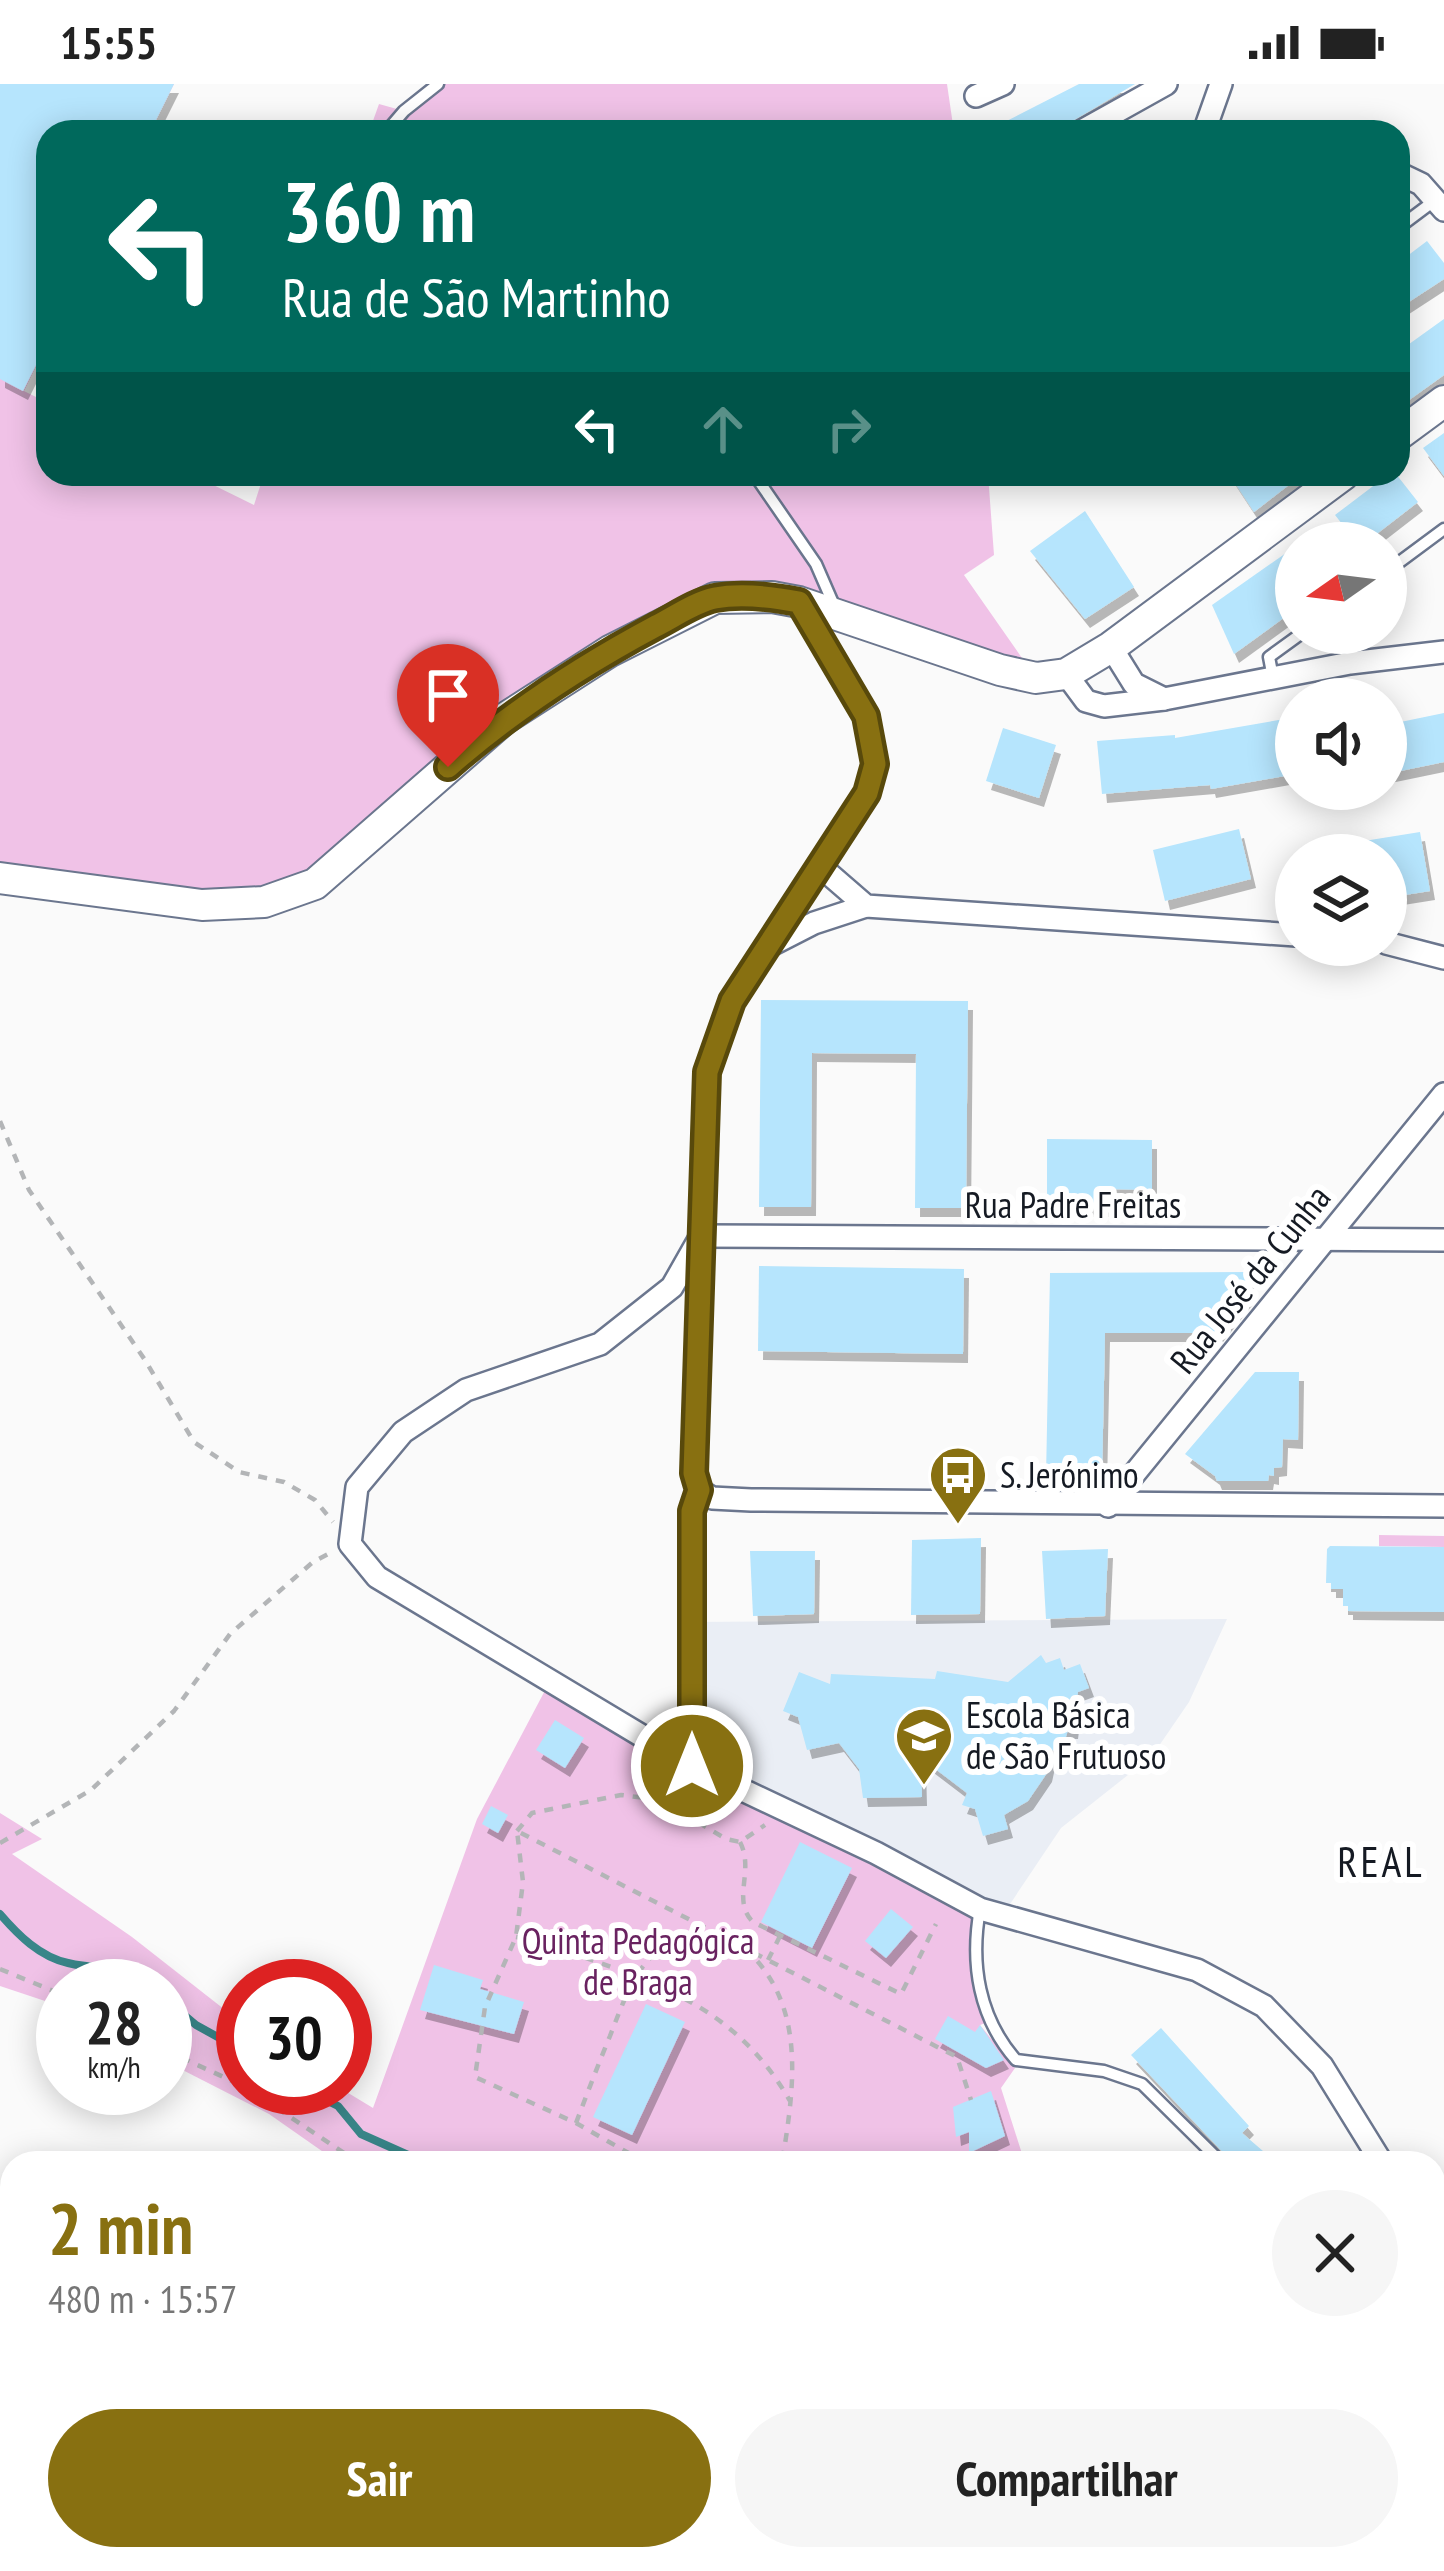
<!DOCTYPE html>
<html lang="pt">
<meta charset="utf-8">
<style>
:root{--surface:#fff;--page:#f6f6f6;--text:#222;--muted:#767676;--accent:#887011}
body{margin:0;font-family:"PT Sans Narrow",sans-serif;background:var(--page);color:var(--text);height:100vh;display:flex;flex-direction:column;font-size:45px;white-space:nowrap}
*{box-sizing:border-box;margin:0}
p{font-size:39px;color:var(--muted)}
.icon{flex:none;width:66px;height:66px;fill:none;stroke:currentColor;stroke-width:2;stroke-linecap:round;stroke-linejoin:round}
.map{position:relative;flex:1;overflow:hidden}
.sheet{position:absolute;left:0px;top:2067px;width:1446px;height:420px;display:flex;flex-direction:column;background:var(--surface);border-radius:36px 36px 0 0;box-shadow:0 6px 30px #0003}
.sheet>*{flex:none}
.banner{position:absolute;left:36px;top:36px;width:1374px;height:366px;border-radius:36px;box-shadow:0 6px 30px #0003;background:#00695c;color:#fff;overflow:hidden}
.needle{width:78px;rotate:256deg}
.buttons{position:absolute;left:1275px;top:438px;display:grid;gap:24px}
.buttons a{display:grid;place-items:center;width:132px;height:132px;border-radius:50%;background:var(--surface);box-shadow:0 6px 30px #0003;font-size:60px}
.speed{position:absolute;left:36px;top:1875px;display:flex;gap:24px;font-size:60px;font-weight:700;text-align:center}
.speed>*{display:grid;place-content:center;width:156px;height:156px;border-radius:50%;background:var(--surface);box-shadow:0 6px 30px #0003;line-height:1}
.speed small{font-size:30px;font-weight:400}
.speed .limit{border:18px solid #d22;background:#fff;color:#111}
.pin{position:absolute;display:grid;place-items:center;width:102px;height:102px;color:#fff;margin:-123px -51px;border-radius:50% 50% 50% 0;rotate:-45deg;box-shadow:0 0 12px #0007}
.pin .icon{rotate:45deg}
.me{position:absolute;width:132px;margin:-66px;rotate:0deg;stroke-linejoin:round;filter:drop-shadow(0 0 9px #0008)}
.turn{display:flex;align-items:center;gap:42px;height:252px;padding:0 48px;font-size:54px}
.turn .icon{width:156px;height:156px;stroke-width:2.5}
.turn b{display:block;font-size:84px;line-height:102px}
.lanes{display:flex;align-items:center;height:114px;padding:0 48px;background:#0003;justify-content:center;gap:60px;direction:ltr}
.lanes .off{opacity:.35}
.round{display:grid;place-items:center;flex:none;width:126px;height:126px;border-radius:63px;background:var(--page)}
.head{display:flex;align-items:center;justify-content:space-between;height:204px;padding:0 48px}
h1{font-size:72px;font-weight:600;line-height:90px;color:var(--accent)}
.button{display:flex;gap:24px;margin-top:auto;padding:24px 48px}
.button a{flex:1;height:138px;border-radius:72px;background:var(--accent);color:#fff;font-size:48px;font-weight:600;line-height:138px;text-align:center}
.button a+a{background:var(--page);color:var(--text)}
.status{display:flex;justify-content:space-between;align-items:center;height:84px;padding:0 60px;background:var(--surface);direction:ltr}
.status svg{height:33px;fill:currentColor}
.map>svg:first-child{display:block}
.built{fill:#eaeef5}
.green{fill:#f0c2e7}
.lines{fill:none;stroke-linecap:round;stroke-linejoin:round}
.stream{stroke:#398689;stroke-width:8}
.building{fill:#b6e5fd;filter:url(#shadow)}
.lane-casing{stroke:#6b768e;stroke-width:15}
.street-casing{stroke:#6b768e;stroke-width:26}
.secondary-casing{stroke:#6b768e;stroke-width:34}
.path{stroke:#b3b5b7;stroke-width:4.5;stroke-dasharray:9 9;stroke-linecap:butt}
.lane{stroke:#fff;stroke-width:10}
.street{stroke:#fff;stroke-width:21}
.secondary{stroke:#fff;stroke-width:30}
.route-casing{stroke:#58490b;stroke-width:30}
.route{stroke:#887011;stroke-width:21}
.labels{text-anchor:middle;stroke-width:12;stroke-linejoin:round;paint-order:stroke}
.street-label{font-size:36px;fill:#151a23;stroke:#fff}
.poi-label{font-size:36px;fill:#151a23;stroke:#fff;text-anchor:start}
.park-label{font-size:36px;fill:#692260;stroke:#fff}
.quarter-label{font-size:42px;letter-spacing:3px;fill:#151a23;stroke:#fff}
</style>
<div class="status"><b>15:55</b><svg viewBox="0 0 49 12"><path d="M0 12V9h3v3zM5 12V6h3v6zM10 12V3h3v9zM15 12V0h3v12zM26 1h20v11H26zM47 4h2v5h-2z"/></svg></div>
<div class="map">
<svg width="1444" height="2487" viewBox="0 0 1444 2487">
<defs>
<filter id="shadow"><feDropShadow dx="5" dy="9" stdDeviation="0" flood-color="#0004"/></filter>
</defs>
<rect width="100%" height="100%" fill="#fafafa"/>
<path class="built" d="M1227 1535 1189 1618 1152 1672 1061 1744 1002 1832 692 1682V1538Z"/>
<g class="green">
<path d="M0 0H174L150 48H48V257L24 307 48 319V390H191L254 421 264 390H988L994 471 964 491 1036 594 837 528 715 514 421 708 264 818 0 794Z"/>
<path d="M438 0H947L954 48H369L379 20 404 27Z"/>
<path d="M1379 1451 1444 1452V1463L1379 1462Z"/>
<path d="M550 1597 980 1825 974 1861 988 1938 980 1941 1015 1984 1001 2004 1025 2079H339L269 2030 165 1977V1902H63V1923L0 1902V1729L42 1755 12 1770 132 1853 243 1940V2004H340L373 2024 477 1735Z"/>
<path d="M579 2475H1078L1064 2487H587Z"/>
</g>
<g class="lines">
<g class="stream">
<path d="M0 1830C18 1851 40 1873 68 1879 105 1888 116 1876 149 1902"/>
<path d="M165 1915 196 1941 243 1967"/>
<path d="M301 2004 338 2022 361 2050 426 2079"/>
<path d="M828 2475 843 2487"/>
</g>
</g>
<g class="building">
<path d="M0 0H174L150 48H48V257L23 307 0 295Z"/>
<path d="M1079 0H1135L1054 48H985Z"/>
<path d="M1427 157 1444 179V195L1398 225V179Z"/>
<path d="M1444 235V291L1398 324V268Z"/>
<path d="M1444 349V392L1423 364Z"/>
<path d="M1229 390H1303L1254 428Z"/>
<path d="M1389 390H1396L1418 418 1365 459H1357L1335 431Z"/>
<path d="M1085 427 1134 503 1085 535 1030 467Z"/>
<path d="M1296 462V525L1234 570 1212 521Z"/>
<path d="M1444 629V678L1386 690V641Z"/>
<path d="M1296 633V690L1211 705 1210 701 1102 710 1097 657 1175 651V654Z"/>
<path d="M1003 644 1056 661 1039 714 986 697Z"/>
<path d="M1239 745 1251 795 1165 817 1153 766Z"/>
<path d="M1420 748 1430 807 1386 814V771H1340L1339 761Z"/>
<path d="M761 916 968 917 966 1124H915L916 970 812 969 811 1123H759Z"/>
<path d="M1047 1055 1152 1056V1106L1108 1105V1124H1047Z"/>
<path d="M759 1182 964 1185 963 1270 758 1267Z"/>
<path d="M1249 1188 1250 1209 1218 1249H1105L1102 1394 1046 1393 1050 1189Z"/>
<path d="M1255 1288H1299L1298 1356 1283 1355 1282 1383 1274 1384V1392L1269 1391 1268 1397H1217L1215 1392 1185 1370Z"/>
<path d="M981 1454 980 1530 911 1531 912 1456Z"/>
<path d="M1330 1462 1444 1463V1528L1348 1527V1522H1343V1505H1331V1499H1326L1327 1465Z"/>
<path d="M1108 1465 1105 1532 1046 1535 1042 1467Z"/>
<path d="M750 1467H815L814 1530 753 1532Z"/>
<path d="M1041 1571 1046 1579 1060 1574 1064 1586 1080 1580 1089 1604 1078 1608 1073 1646H1068L1061 1669 1052 1666 1047 1689 1028 1717 1004 1731 1008 1745 983 1752 975 1725 962 1721 967 1709 921 1674 922 1713 863 1714 859 1685 839 1659 807 1666 798 1633 783 1627 799 1588 830 1600 831 1590 935 1595 937 1587 1008 1598Z"/>
<path d="M555 1636 584 1654 565 1684 536 1666Z"/>
<path d="M491 1722 508 1731 498 1749 482 1740Z"/>
<path d="M800 1758 852 1784 812 1864 761 1838Z"/>
<path d="M891 1825 913 1843 886 1874 865 1857Z"/>
<path d="M434 1881 483 1896 480 1905 524 1918 514 1950 420 1926Z"/>
<path d="M646 1920 685 1938 632 2051 593 2033Z"/>
<path d="M948 1932 975 1948 980 1941 1004 1976 986 1984 935 1955Z"/>
<path d="M1161 1944 1249 2042 1242 2049 1277 2079H1233L1131 1971Z"/>
<path d="M991 2007 1005 2052 969 2069V2048L956 2053 953 2023Z"/>
</g>
<g class="lines">
<g class="lane-casing">
<g id="lane">
<path d="M386 48 404 27 438 0"/>
<path d="M1398 144 1434 117"/>
<path d="M754 390 816 480 836 526"/>
<path d="M1386 488 1444 445"/>
<path d="M1273 594 1269 573 1302 549"/>
<path d="M980 1825C970 1880 979 1934 1016 1976L1104 1987 1142 2000 1222 2079"/>
</g>
</g>
<g class="street-casing">
<g id="street">
<path d="M976 12 1003 0"/>
<path d="M1080 48 1166 0"/>
<path d="M1204 48 1221 0"/>
<path d="M1398 89 1421 100 1444 126"/>
<path d="M1111 563 1134 600 1164 615"/>
<path d="M1066 590 1086 617 1104 622 1164 615 1350 579 1444 568"/>
<path d="M821 783 866 822 1296 851"/>
<path d="M1386 859 1444 874"/>
<path d="M773 860 814 839 866 822"/>
<path d="M701 1152 672 1203 600 1260 466 1306 403 1348 357 1403 350 1460 377 1493 692 1682 876 1769 980 1825 1197 1886 1264 1922 1322 1982 1382 2079"/>
<path d="M701 1152 1444 1156"/>
<path d="M699 1406 712 1414 751 1416 1444 1422"/>
<path d="M1108 1422 1444 1010"/>
<path d="M692 1682V1427L699 1406 694 1389 707 989 732 917 867 709 875 679 866 632 799 518"/>
<path d="M1434 2163 1444 2179"/>
<path d="M1434 2266 1444 2243"/>
<path d="M1434 2452 1444 2448"/>
<path d="M320 2475 327 2487"/>
<path d="M1406 2475 1411 2487"/>
<path d="M1335 2487 1369 2475"/>
</g>
</g>
<g class="secondary-casing">
<g id="secondary">
<path d="M1398 351 1444 317"/>
<path d="M0 794 202 821 264 818 315 800 504 635 610 567 715 514 772 513 799 518 1000 586 1036 594 1066 590 1111 563 1344 390"/>
</g>
</g>
<g class="path">
<path d="M1386 517 1393 539"/>
<path d="M1317 555 1346 549"/>
<path d="M0 1037 29 1106 145 1276 194 1358 239 1388 284 1398 315 1416 333 1438"/>
<path d="M517 1747 532 1729 621 1711 661 1716 726 1755 740 1758 765 1741"/>
<path d="M740 1758C755 1787 731 1816 753 1838L901 1910 936 1840"/>
<path d="M0 1759 91 1706 174 1627 230 1550 313 1478 332 1468"/>
<path d="M516 1853 539 1857C643 1896 731 1914 790 2017"/>
<path d="M754 1869 957 1973 971 2016"/>
<path d="M768 1876 780 1852"/>
<path d="M0 1885 63 1911"/>
<path d="M165 1966 243 2002"/>
<path d="M247 2004 359 2079"/>
<path d="M576 2039C587 2010 598 1981 610 1952 634 1890 651 1838 733 1860"/>
<path d="M646 2079 576 2039 475 1993 485 1923 516 1853 523 1798 517 1747 743 1863C808 1919 794 2004 782 2079"/>
<path d="M1434 2094 1444 2082"/>
<path d="M1444 2098 1437 2103 1444 2115"/>
<path d="M765 2475 799 2487"/>
<path d="M947 2475C970 2483 985 2484 1008 2475"/>
</g>
<use href="#lane" class="lane"/>
<use href="#street" class="street"/>
<use href="#secondary" class="secondary"/>
</g>
<g class="lines">
<g class="route-casing">
<path id="route" d="M448 683C512 627 581 582 656 542 674 533 695 518 715 514 741 509 773 513 799 518L866 632 875 680 867 709 732 917 707 988 694 1389 699 1406 692 1427V1682"/>
</g>
<use href="#route" class="route"/>
</g>
<defs>
<g id="bus-pin" transform="scale(3)"><path d="M0 17L-7.5 6A9.5 9.5 0 1 1 7.5 6Z" fill="#887011" stroke="#fff"/><path d="M-5-6H5V4H4V6H2V4H-2V6H-4V4H-5ZM-3.5-4V0h7V-4ZM-3.5 1.2v1.5H-2V1.2ZM2 1.2v1.5H3.5V1.2Z" fill="#fff"/></g>
<g id="school-pin" transform="scale(3)"><path d="M0 17L-7.5 6A9.5 9.5 0 1 1 7.5 6Z" fill="#887011" stroke="#fff"/><path d="M0-5L7-2L0 1L-7-2ZM-4 1L0 2.5L4 1V4Q0 6-4 4Z" fill="#fff"/></g>
</defs>
<g fill-rule="evenodd">
<use href="#bus-pin" x="958" y="1391"/>
<use href="#school-pin" x="924" y="1652"/>
</g>
<g class="labels">
<g class="street-label">
<text x="1073" y="1134">Rua Padre Freitas</text>
<text transform="translate(1250 1195) rotate(-51)" y="13">Rua José da Cunha</text>
</g>
<g class="poi-label">
<text x="1000" y="1404">S. Jerónimo</text>
<text x="966" y="1644">Escola Básica<tspan x="966" dy="41">de São Frutuoso</tspan></text>
</g>
<g class="park-label">
<text x="638" y="1870">Quinta Pedagógica<tspan x="638" dy="41">de Braga</tspan></text>
</g>
<g class="quarter-label">
<text x="1381" y="1793">REAL</text>
</g>
</g>
</svg>
<div class="buttons">
<a><svg class="needle" viewBox="-14 -14 28 28"><path d="M0-13l5 13h-10z" fill="#e53935"/><path d="M0 13l5-13h-10z" fill="#767676"/></svg></a>
<a><svg class="icon" aria-label="sound" viewBox="0 0 24 24"><path d="M4 9h4l5-4v14l-5-4H4zM17 9q2 3 0 6"/></svg></a>
<a><svg class="icon" aria-label="layers" viewBox="0 0 24 24"><path d="M12 4l9 5-9 5-9-5zM3 14l9 5 9-5"/></svg></a>
</div>
<div class="speed"><div>28<small>km/h</small></div><div class="limit">30</div></div>
<div class="pin" style="left:448px;top:683px;background:#d93025"><svg class="icon" aria-label="arrive" viewBox="0 0 24 24"><path d="M6 21V4h12l-3 4 3 4H6"/></svg></div>
<svg class="me" style="left:692px;top:1682px" viewBox="-20 -20 40 40"><circle r="17" fill="#887011" stroke="#fff" stroke-width="3"/><path d="M0-11L8 9 0 5-8 9z" fill="#fff"/></svg>
<div class="banner">
<div class="turn"><svg class="icon" aria-label="left" viewBox="0 0 24 24"><path d="M17 20v-9H6M10 6l-5 5 5 5"/></svg><div><b>360 m</b>Rua de São Martinho</div></div>
<div class="lanes"><svg class="icon" aria-label="left" viewBox="0 0 24 24"><path d="M17 20v-9H6M10 6l-5 5 5 5"/></svg><svg class="icon off" aria-label="ahead" viewBox="0 0 24 24"><path d="M12 20V5M6 11l6-6 6 6"/></svg><svg class="icon off" aria-label="right" viewBox="0 0 24 24"><path d="M7 20v-9h11M14 6l5 5-5 5"/></svg></div>
</div>
<section class="sheet">
<div class="head"><div><h1>2 min</h1><p>480 m · 15:57</p></div><a class="round"><svg class="icon" aria-label="close" viewBox="0 0 24 24"><path d="M6 6l12 12M18 6L6 18"/></svg></a></div>
<div class="button"><a>Sair</a><a>Compartilhar</a></div>
</section>
</div>
